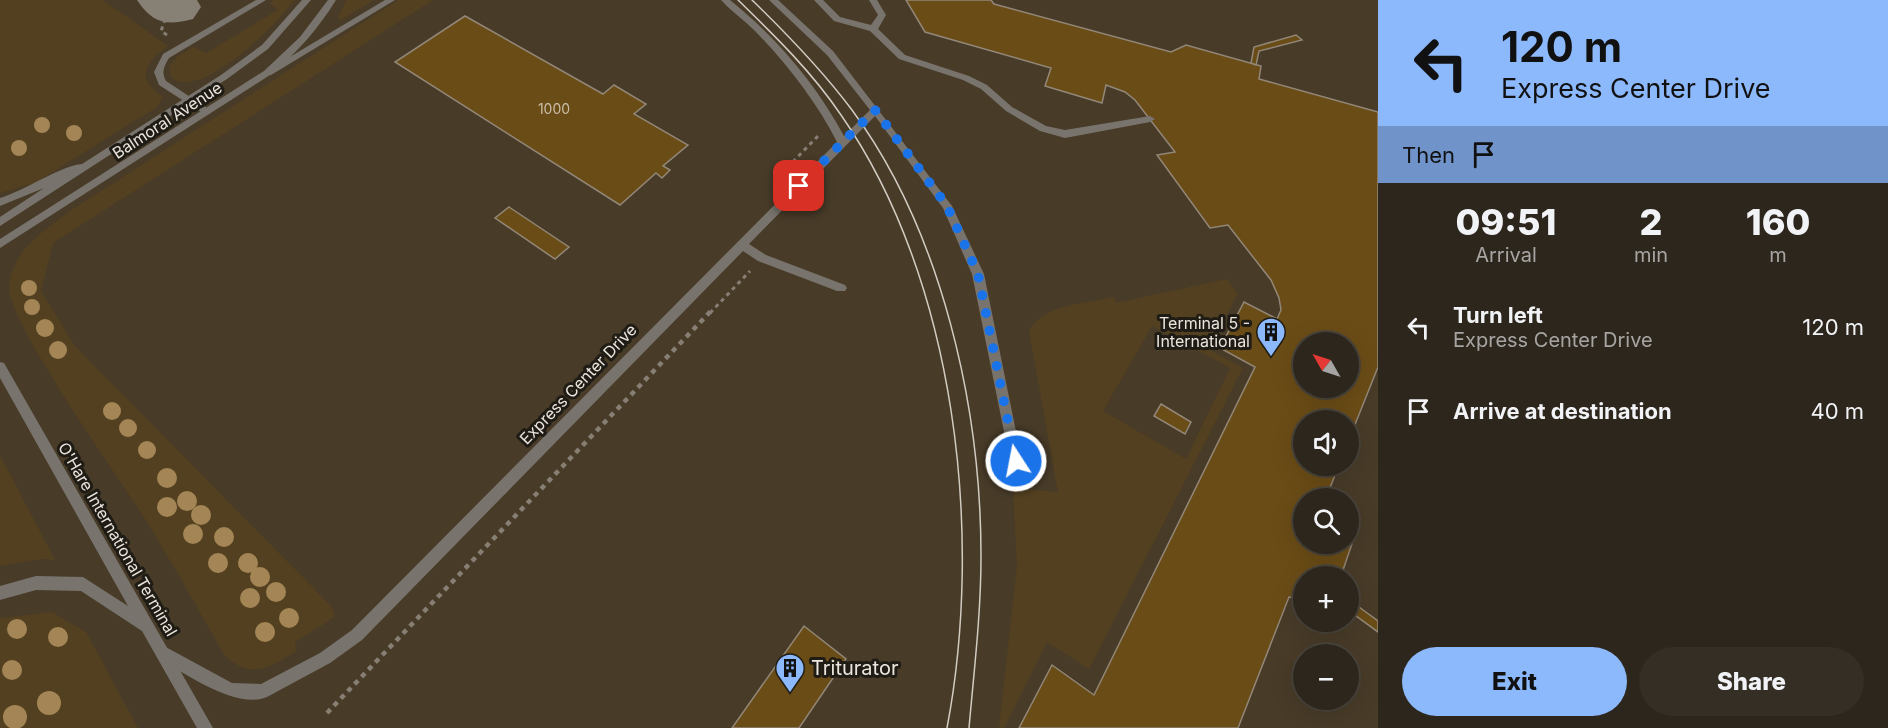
<!DOCTYPE html>
<meta charset="utf-8">
<style>
:root{--surface:#2d261c;--page:#352e25;--text:#f1f3f6;--muted:#a7a5a3;--line:#48433b;--accent:#8cb9fc}
body{margin:0;font-family:Inter,sans-serif;background:var(--page);color:var(--text);height:100vh;display:flex;flex-direction:column;font-size:22px;white-space:nowrap}
*{box-sizing:border-box;margin:0}
p{font-size:20px;color:var(--muted)}
.icon{flex:none;width:33px;height:33px;fill:none;stroke:currentColor;stroke-width:2;stroke-linecap:round;stroke-linejoin:round}
.map{position:relative;flex:1;overflow:hidden}
.panel{display:flex;flex-direction:column;background:var(--surface);width:510px}
.panel>*{flex:none}
.top-card{background:#8cb9fc;color:#111;overflow:hidden}
.needle{width:39px;rotate:309deg}
.controls{position:absolute;left:1293px;top:332px;display:grid;gap:12px}
.controls a{display:grid;place-items:center;width:66px;height:66px;border-radius:50%;background:var(--surface);box-shadow:0 6px 24px #0002,0 0 0 2px var(--line);font-size:30px}
.pin{position:absolute;display:grid;place-items:center;width:51px;height:51px;color:#fff;margin:-26px;border-radius:12px;box-shadow:0 3px 9px #0006}
.me{position:absolute;width:66px;margin:-33px;rotate:349deg;stroke-linejoin:round;filter:drop-shadow(0 0 4px #0008)}
.turn{display:flex;align-items:center;gap:21px;height:126px;padding:0 24px;font-size:27px}
.turn .icon{width:78px;height:78px;stroke-width:2.5}
.turn b{display:block;font-size:42px;line-height:51px}
.then{display:flex;align-items:center;height:57px;padding:0 24px;background:#0003;gap:12px;font-size:22px}
.eta{display:flex;justify-content:space-evenly;align-items:center;height:102px;text-align:center}
.eta b{font-size:36px;font-weight:800;line-height:42px}
.action{display:flex;gap:12px;margin-top:auto;padding:12px 24px}
.action a{flex:1;height:69px;border-radius:36px;background:var(--accent);color:#111;font-size:24px;font-weight:800;line-height:69px;text-align:center}
.action a+a{background:var(--page);color:var(--text)}
ul{padding:0;list-style:none}
li{display:flex;align-items:center;gap:18px;height:84px;padding:0 24px}
li div{flex:1}
li b{display:block;font-size:22px}
li em{font-style:normal}
main{display:flex;flex:1;min-height:0}
.map>svg:first-child{display:block}
.built{fill:#483b28;fill-rule:evenodd}
.green{fill:#534020;fill-rule:evenodd}
.lines{fill:none;stroke-linecap:round;stroke-linejoin:round}
.taxiway{fill:#878074;fill-rule:evenodd}
.building{fill:#6a4c16;stroke:#928778;stroke-width:1.5;fill-rule:evenodd}
.path-far1{stroke:#877f74;stroke-width:3;stroke-dasharray:4 4;stroke-linecap:butt}
.path{stroke:#877f74;stroke-width:4.5;stroke-dasharray:5 5;stroke-linecap:butt}
.service{fill:#78746d;fill-rule:evenodd}
.minor{fill:#78746d;fill-rule:evenodd}
.tertiary{fill:#78746d;fill-rule:evenodd}
.tram{stroke:#d2ccc3;stroke-width:1.5}
.tree{fill:#a48555}
.route{stroke:#1a73e8;stroke-width:10;stroke-dasharray:0 18}
.labels{text-anchor:middle;stroke-width:6;stroke-linejoin:round;paint-order:stroke}
.number-label{font-size:14px;fill:#cbbfab}
.street-label{font-size:16px;fill:#ebe5dd;stroke:#1f1c15}
.poi-label{font-size:16px;fill:#ebe5dd;stroke:#1f1c15;text-anchor:end}
.near-poi-label{font-size:20px;fill:#ebe5dd;stroke:#1f1c15;text-anchor:start}
</style>
<main>
<div class="map">
<svg width="1378" height="728" viewBox="0 0 1378 728">
<rect width="100%" height="100%" fill="#3c3326"/>
<path class="built" d="M0 0H1378V728H0ZM1304 342H1348V387H1304ZM1304 420H1348V465H1304ZM1304 498H1348V543H1304ZM1304 576H1348V621H1304ZM1304 654H1348V699H1304Z"/>
<g class="green">
<path d="M0 0H103L168 46C157 54 138 69 149 84 153 90 159 93 163 97L157 107 35 183 0 193Z"/>
<path d="M273 0H294C279 23 199 103 171 77L169 67 178 56 194 47 206 53 278 10 270 4Z"/>
<path d="M346 0H374L341 20 338 18Z"/>
<path d="M398 0H433L53 243 41 291 74 345 332 607 335 617 295 642 296 651C270 669 251 679 225 656 195 605 167 552 135 503 112 468 7 319 9 287 12 249 45 230 73 209Z"/>
<path d="M1227 279 1238 294 1208 349 1243 368 1089 669 1047 642 1004 728H999L1017 566 1013 488 1058 492 1029 331C1042 304 1086 304 1113 297L1116 303ZM1152 326 1230 368 1186 459 1103 411Z"/>
<path d="M0 455 55 560 41 559 0 566Z"/>
<path d="M52 612 86 632 138 728H0V618Z"/>
</g>
<g class="lines">
<path class="taxiway" d="M137 0H197L201 7 193 19C167 26 153 24 137 0Z"/>
</g>
<g class="building">
<path d="M906 0H991L994 4 1171 52 1186 45 1261 66 1259 79 1378 112V367L1348 442V420H1304V465H1339L1326 498H1304V543H1348V513L1360 520 1341 576H1304V599L1289 597 1238 728H1019L1052 665 1094 695 1255 367 1220 348 1244 302 1277 319 1281 310 1279 298 1271 280 1228 225 1210 228 1157 155 1175 152 1135 100 1125 92 1106 85 1102 103 1045 86 1051 68 925 32ZM1304 342H1348V387H1304Z"/>
<path d="M465 16 603 94 614 85 646 104 634 114 688 145 663 166 670 170 662 178 656 173 620 205 395 62Z"/>
<path d="M1296 35 1302 40 1259 51 1256 65 1251 63 1254 47Z"/>
<path d="M509 207 569 247 555 259 495 218Z"/>
<path d="M1161 404 1191 422 1185 434 1154 416Z"/>
<path d="M1348 599 1378 621V632L1348 610Z"/>
<path d="M804 626 846 659 799 728H732Z"/>
</g>
<g class="lines">
<g class="path-far1">
<path d="M167 35 161 31 169 9 174 7"/>
<path d="M776 179 819 135"/>
<path d="M710 313 750 271"/>
</g>
<path class="path" d="M327 713 711 311"/>
<g class="service">
<path d="M256 0H266L169 58C164 66 161 72 166 81L210 110V114H204L159 85 154 72 163 54Z"/>
<path d="M385 0H395L271 75H265L263 73Z"/>
<path d="M721 0H730C776 37 816 84 844 136L870 110 827 55 769 0H778L833 51 952 206 984 274 1022 461 1021 465 1016 467 1011 465 1010 461 972 274 943 208 875 116 749 244 766 255 845 285 847 288 845 291H837L758 261 743 251 362 640 330 663 267 697C236 710 184 673 157 657L155 652 157 647 162 645 232 683 261 684 320 653 352 630 837 142C816 101 787 64 755 31 744 20 731 11 721 0Z"/>
<path d="M814 0H823L840 17 871 25 878 15 869 0H877L886 15 878 29 905 55 969 76 987 85 1012 107 1046 126 1065 130 1150 116 1155 119 1150 122 1065 138 1040 131 1006 111 981 89 963 80 899 59 870 31 834 21Z"/>
</g>
<path class="minor" d="M0 362 4 363 213 728H197L142 631 81 591 36 590 0 600V586L36 576 83 577 128 606 0 378Z"/>
<g class="tertiary">
<path d="M302 0H311L268 49 227 79 0 226V217L44 188 0 206V198C24 191 62 165 82 164L221 75 262 45Z"/>
<path d="M328 0H336C318 29 297 53 270 75L0 248V239L264 71 300 37Z"/>
</g>
<g class="tram">
<path d="M738 0C775 36 812 72 841 115 956 280 984 533 947 728"/>
<path d="M752 0C788 35 822 70 852 110 942 232 981 407 981 556 981 614 974 671 969 728"/>
</g>
</g>
<g class="tree">
<circle cx="42" cy="125" r="8"/>
<circle cx="74" cy="133" r="8"/>
<circle cx="19" cy="148" r="8"/>
<circle cx="29" cy="288" r="8"/>
<circle cx="32" cy="307" r="8"/>
<circle cx="45" cy="328" r="9"/>
<circle cx="58" cy="350" r="9"/>
<circle cx="112" cy="411" r="9"/>
<circle cx="128" cy="428" r="9"/>
<circle cx="147" cy="450" r="9"/>
<circle cx="167" cy="478" r="10"/>
<circle cx="187" cy="501" r="10"/>
<circle cx="167" cy="507" r="10"/>
<circle cx="201" cy="515" r="10"/>
<circle cx="193" cy="534" r="10"/>
<circle cx="224" cy="537" r="10"/>
<circle cx="218" cy="563" r="10"/>
<circle cx="248" cy="563" r="10"/>
<circle cx="260" cy="577" r="10"/>
<circle cx="276" cy="592" r="10"/>
<circle cx="250" cy="598" r="10"/>
<circle cx="289" cy="618" r="10"/>
<circle cx="17" cy="629" r="10"/>
<circle cx="265" cy="632" r="10"/>
<circle cx="58" cy="637" r="10"/>
<circle cx="12" cy="670" r="10"/>
<circle cx="49" cy="703" r="12"/>
<circle cx="15" cy="717" r="12"/>
</g>
<g class="lines">
<path class="route" d="M799 186 875 110 947 206 978 274 1016 461"/>
</g>
<defs>
<g id="building-pin" transform="scale(1.5)"><path d="M0 17L-7.5 6A9.5 9.5 0 1 1 7.5 6Z" fill="#8cb9fc" stroke="#1f1c15"/><path d="M-4-6H4V6H1V3H-1V6H-4ZM-2.5-4.3h1.7v1.8h-1.7ZM.8-4.3h1.7v1.8H.8ZM-2.5-1h1.7V.8h-1.7ZM.8-1h1.7V.8H.8Z" fill="#111"/></g>
</defs>
<g fill-rule="evenodd">
<use href="#building-pin" x="1271" y="332"/>
<use href="#building-pin" x="790" y="668"/>
</g>
<g class="labels">
<g class="number-label">
<text x="554" y="114">1000</text>
</g>
<g class="street-label">
<text transform="translate(167 120) rotate(-33)" y="6">Balmoral Avenue</text>
<text transform="translate(578 384) rotate(-46)" y="6">Express Center Drive</text>
<text transform="translate(118 539) rotate(60)" y="6">O'Hare International Terminal</text>
</g>
<g class="poi-label">
<text x="1250" y="329">Terminal 5 -<tspan x="1250" dy="18">International</tspan></text>
</g>
<g class="near-poi-label">
<text x="811" y="675">Triturator</text>
</g>
</g>
</svg>
<div class="controls">
<a><svg class="needle" viewBox="-14 -14 28 28"><path d="M0-13l5 13h-10z" fill="#e53935"/><path d="M0 13l5-13h-10z" fill="#a7a5a3"/></svg></a>
<a><svg class="icon" aria-label="sound" viewBox="0 0 24 24"><path d="M4 9h4l5-4v14l-5-4H4zM17 9q2 3 0 6"/></svg></a>
<a><svg class="icon" aria-label="search" viewBox="0 0 24 24"><circle cx="10" cy="10" r="6"/><path d="M15 15l6 6"/></svg></a>
<a>+</a>
<a>−</a>
</div>
<div class="pin" style="left:799px;top:186px;background:#d93025"><svg class="icon" aria-label="arrive" viewBox="0 0 24 24"><path d="M6 21V4h12l-3 4 3 4H6"/></svg></div>
<svg class="me" style="left:1016px;top:461px" viewBox="-20 -20 40 40"><circle r="17" fill="#1a73e8" stroke="#fff" stroke-width="3"/><path d="M0-11L8 9 0 5-8 9z" fill="#fff"/></svg>
</div>
<section class="panel">
<div class="top-card">
<div class="turn"><svg class="icon" aria-label="left" viewBox="0 0 24 24"><path d="M17 20v-9H6M10 6l-5 5 5 5"/></svg><div><b>120 m</b>Express Center Drive</div></div>
<div class="then">Then<svg class="icon" aria-label="arrive" viewBox="0 0 24 24"><path d="M6 21V4h12l-3 4 3 4H6"/></svg></div>
</div>
<div class="eta">
<div><b>09:51</b><p>Arrival</p></div>
<div><b>2</b><p>min</p></div>
<div><b>160</b><p>m</p></div>
</div>
<ul>
<li><svg class="icon" aria-label="left" viewBox="0 0 24 24"><path d="M17 20v-9H6M10 6l-5 5 5 5"/></svg><div><b>Turn left</b><p>Express Center Drive</p></div><em>120 m</em></li>
<li><svg class="icon" aria-label="arrive" viewBox="0 0 24 24"><path d="M6 21V4h12l-3 4 3 4H6"/></svg><div><b>Arrive at destination</b></div><em>40 m</em></li>
</ul>
<div class="action"><a>Exit</a><a>Share</a></div>
</section>
</main>
